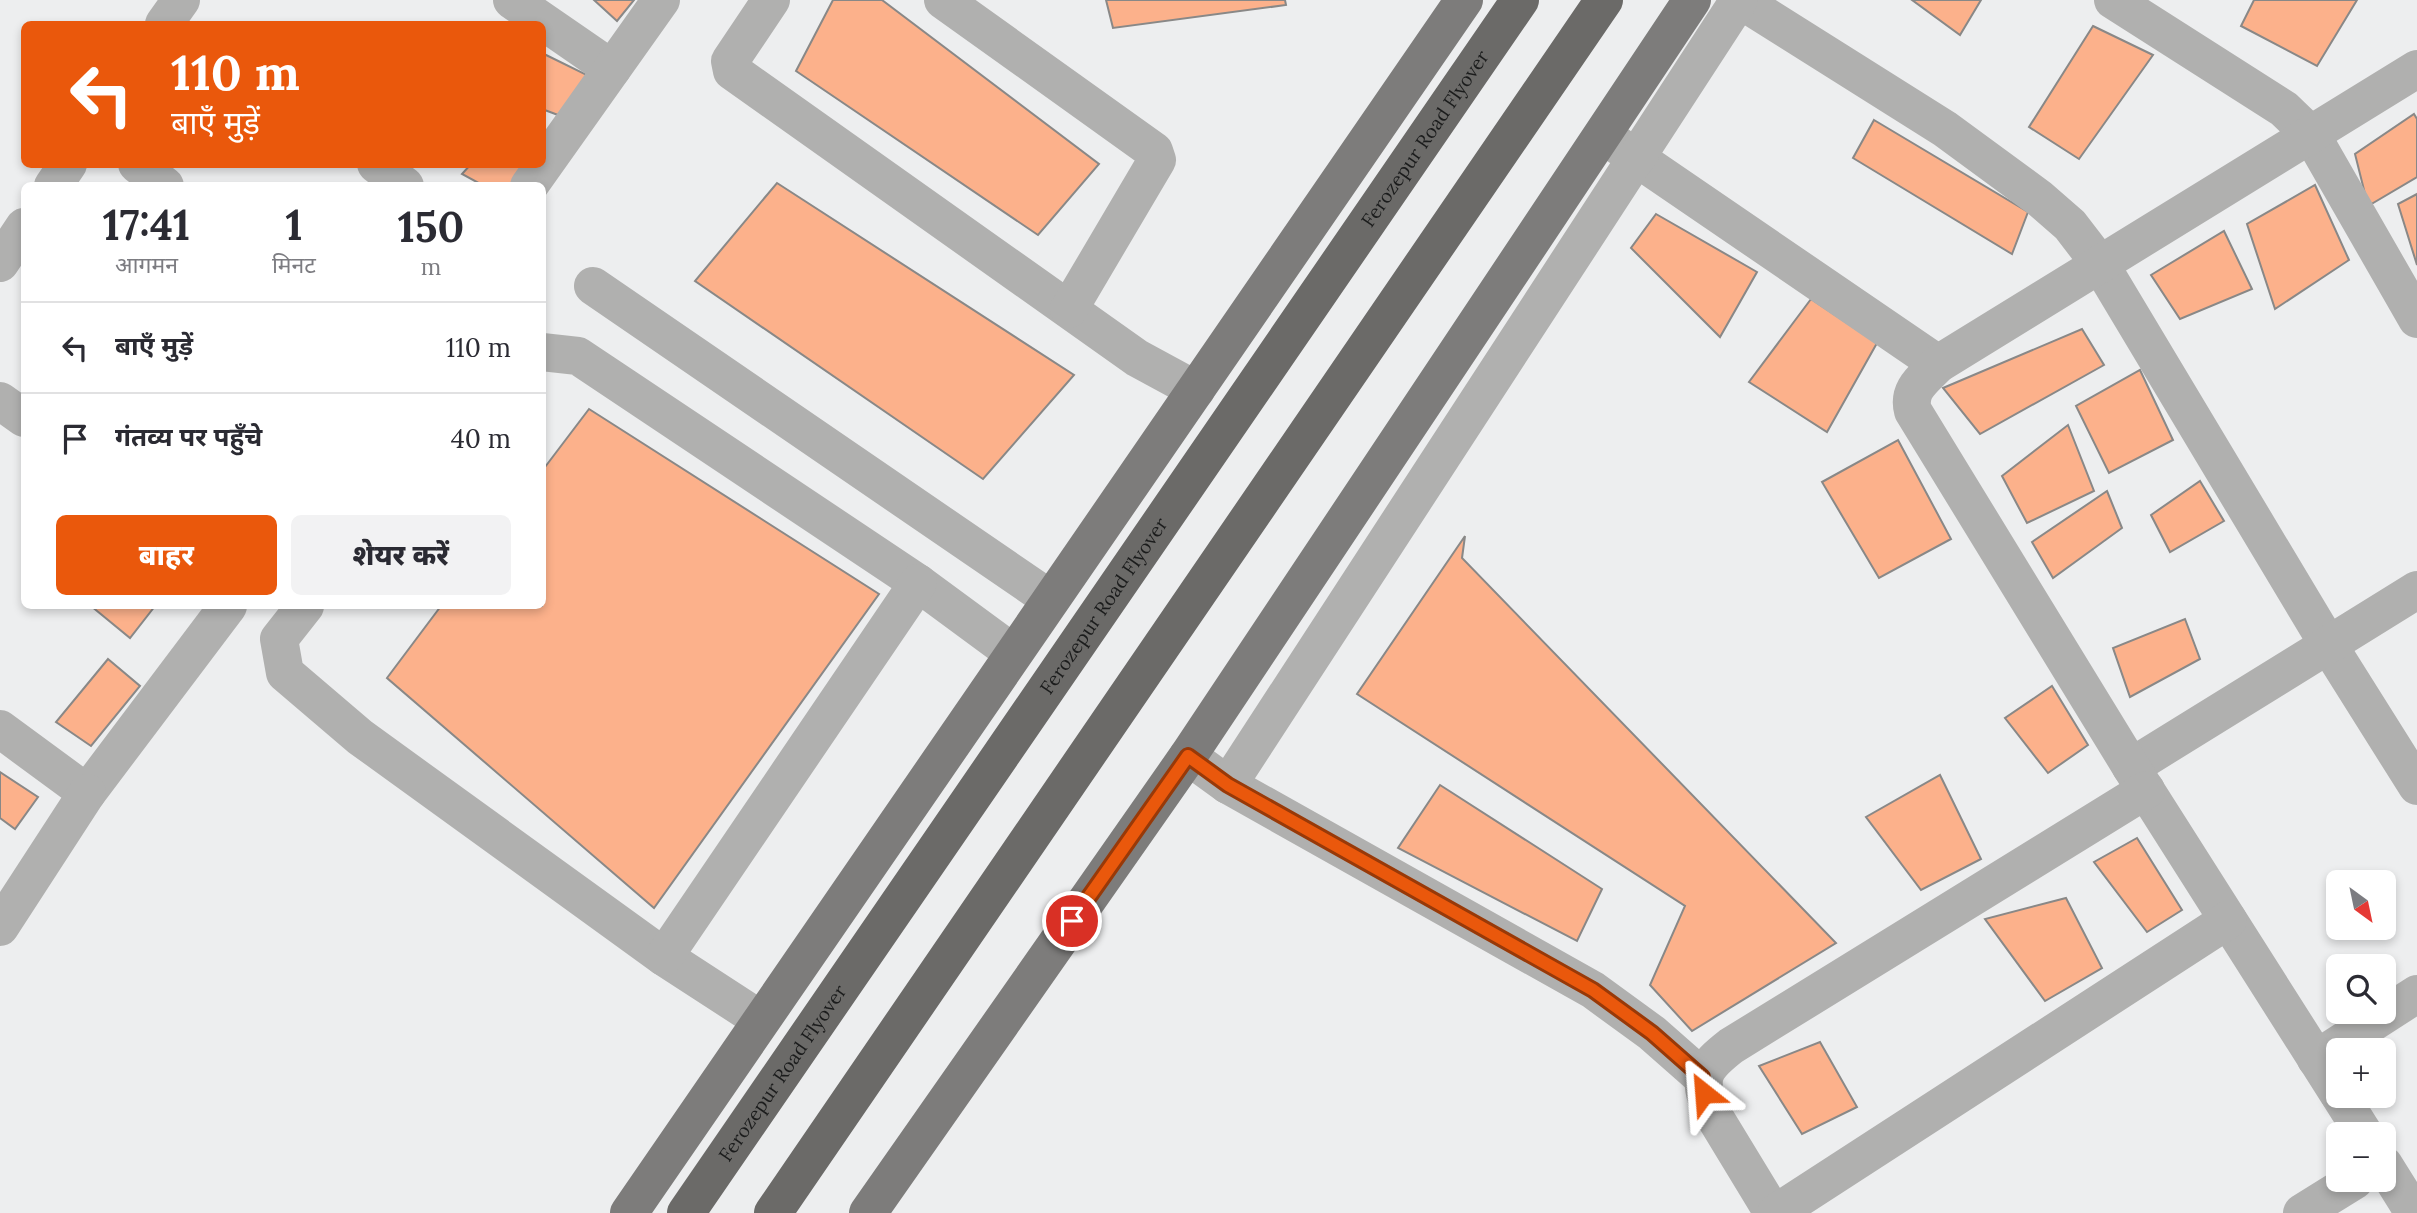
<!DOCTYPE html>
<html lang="hi">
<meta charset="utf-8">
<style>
:root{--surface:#fff;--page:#f2f2f3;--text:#2b2b33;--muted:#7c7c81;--line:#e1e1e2;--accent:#ea580c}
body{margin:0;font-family:Lora,"Noto Sans Devanagari",serif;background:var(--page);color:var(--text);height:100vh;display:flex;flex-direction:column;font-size:26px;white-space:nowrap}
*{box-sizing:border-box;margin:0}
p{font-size:23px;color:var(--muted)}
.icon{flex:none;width:38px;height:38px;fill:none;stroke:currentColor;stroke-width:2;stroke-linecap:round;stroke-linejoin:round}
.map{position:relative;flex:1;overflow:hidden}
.panel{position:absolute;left:21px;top:182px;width:525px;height:427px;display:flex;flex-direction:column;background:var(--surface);border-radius:10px;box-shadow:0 4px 10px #0003}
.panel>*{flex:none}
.hud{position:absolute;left:21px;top:21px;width:525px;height:147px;border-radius:10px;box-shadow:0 4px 10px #0003;background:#ea580c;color:#fff;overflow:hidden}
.needle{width:46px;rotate:147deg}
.fabs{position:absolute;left:2326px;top:870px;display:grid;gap:14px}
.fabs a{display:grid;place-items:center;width:70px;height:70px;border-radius:10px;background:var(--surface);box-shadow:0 4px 10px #0003;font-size:35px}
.pin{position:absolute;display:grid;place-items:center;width:60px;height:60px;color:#fff;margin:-30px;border:4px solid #fff;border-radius:50%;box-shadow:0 2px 7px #0007}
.me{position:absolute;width:77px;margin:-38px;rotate:332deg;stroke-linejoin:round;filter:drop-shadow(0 0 5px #0008)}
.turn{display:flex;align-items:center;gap:24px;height:147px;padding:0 35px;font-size:32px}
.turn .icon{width:91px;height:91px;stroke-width:2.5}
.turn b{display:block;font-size:49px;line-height:60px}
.eta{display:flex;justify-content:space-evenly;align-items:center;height:119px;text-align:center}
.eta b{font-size:42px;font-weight:800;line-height:49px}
.primary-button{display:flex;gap:14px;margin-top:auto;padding:14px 35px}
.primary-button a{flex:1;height:80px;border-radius:10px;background:var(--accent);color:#fff;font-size:28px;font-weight:800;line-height:80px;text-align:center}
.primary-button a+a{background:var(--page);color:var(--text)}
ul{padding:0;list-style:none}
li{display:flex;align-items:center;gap:21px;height:91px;padding:0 35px;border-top:2px solid var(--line)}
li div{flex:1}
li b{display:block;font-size:26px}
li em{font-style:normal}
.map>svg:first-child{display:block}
.building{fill:#fcb18b;stroke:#898887;stroke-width:2}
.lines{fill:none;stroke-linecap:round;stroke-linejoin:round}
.minor{stroke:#b0b0af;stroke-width:38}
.major{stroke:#7d7c7b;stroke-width:38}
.highway{stroke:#6b6a68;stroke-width:38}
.route-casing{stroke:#983908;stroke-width:18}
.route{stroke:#ea580c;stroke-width:12}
.labels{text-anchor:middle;stroke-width:7;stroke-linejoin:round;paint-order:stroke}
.street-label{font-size:19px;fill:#1b1c1c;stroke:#fff}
</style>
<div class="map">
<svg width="2417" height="1213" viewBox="0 0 2417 1213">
<rect width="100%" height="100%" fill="#edeeef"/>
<g class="building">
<path d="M594 0H634L617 21Z"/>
<path d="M833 0H882L1099 164 1038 235 796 71Z"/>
<path d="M1106 0H1285L1286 5 1113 28Z"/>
<path d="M1912 0H1981L1960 35Z"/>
<path d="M2254 0H2357L2317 66 2241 26Z"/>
<path d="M2093 26 2153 55 2079 159 2029 127Z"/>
<path d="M542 53 589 76 558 115 542 109Z"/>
<path d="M2414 114 2417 119V177L2368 206 2355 154Z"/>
<path d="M1874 120 2028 212 2012 254 1853 158Z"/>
<path d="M471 164H525L510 186H484L462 174Z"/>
<path d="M777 183 1074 375 983 479 695 281Z"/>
<path d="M2315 185 2349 260 2275 309 2247 224Z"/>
<path d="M2417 194V265L2398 204Z"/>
<path d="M1656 214 1757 272 1720 337 1631 248Z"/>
<path d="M2224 231 2252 289 2180 319 2151 275Z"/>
<path d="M1811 299 1877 343 1827 432 1749 382Z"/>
<path d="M2082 329 2104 365 1980 434 1943 388Z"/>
<path d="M2140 370 2173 440 2109 473 2076 406Z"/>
<path d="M589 409 879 594 654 908 387 678 441 606H542V471Z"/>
<path d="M2068 425 2094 491 2027 523 2002 476Z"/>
<path d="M1898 440 1951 539 1879 578 1822 482Z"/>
<path d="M2200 481 2224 521 2170 552 2151 515Z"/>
<path d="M2107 491 2122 528 2053 578 2032 542Z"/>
<path d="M1465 536 1462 558 1836 943 1692 1031 1650 985 1685 906 1357 694Z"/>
<path d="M91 606H155L130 638Z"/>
<path d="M2185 619 2200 659 2130 697 2113 648Z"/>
<path d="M108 659 140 686 91 746 56 722Z"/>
<path d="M2052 686 2088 745 2048 773 2005 718Z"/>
<path d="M0 772 38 797 15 829 0 818Z"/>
<path d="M1940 775 1981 859 1921 890 1866 817Z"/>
<path d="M1440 785 1602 889 1577 941 1398 848Z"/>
<path d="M2137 838 2182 910 2147 932 2094 862Z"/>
<path d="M2066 898 2102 968 2045 1001 1985 919Z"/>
<path d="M1820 1042 1857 1107 1802 1134 1759 1066Z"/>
</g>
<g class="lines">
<g class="minor">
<path d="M512 0 612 69"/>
<path d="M771 0 730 61 732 71 1137 358 1196 390"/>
<path d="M943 0 1154 151 1157 160 1069 309"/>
<path d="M1740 0 1945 129 2039 198 2070 225 2100 264 2329 646 2417 786"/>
<path d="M2113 0 2284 109 2312 136 2417 319"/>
<path d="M164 24 181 0"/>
<path d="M1616 144 1938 364"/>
<path d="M137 164 165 186"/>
<path d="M376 164 405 186"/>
<path d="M53 186 68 164"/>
<path d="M529 186 661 0"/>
<path d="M0 263 24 227"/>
<path d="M593 286 1050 599"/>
<path d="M542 352 578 356 918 583 1013 653"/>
<path d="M0 401 24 418"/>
<path d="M305 606 279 639 285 673 360 737 664 957 761 1020"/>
<path d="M0 729 87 793 228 606"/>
<path d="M1188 756 1228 785 1593 990 1652 1033 1702 1077"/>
<path d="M2131 767 2417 590"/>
<path d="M1228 785 1739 0"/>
<path d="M0 927 87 793"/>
<path d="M664 957 918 583"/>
<path d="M2316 1059 2417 994"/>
<path d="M2338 1093 2131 767 1913 411C1907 389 1924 379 1938 364L2417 69"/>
<path d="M2340 1096 2364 1134"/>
<path d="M2384 1165 2414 1213"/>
<path d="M1773 1213 1711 1111C1697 1077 1703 1068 1731 1046L2146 790"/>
<path d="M1776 1213 2228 920"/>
<path d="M2302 1213 2355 1180"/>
</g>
<g class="major">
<path d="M629 1213 1464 0"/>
<path d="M868 1213 1188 756 1692 0"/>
</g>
<g class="highway">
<path id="s1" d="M686 1213 1520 0"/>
<path d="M773 1213 1604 0"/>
</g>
</g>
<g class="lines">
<g class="route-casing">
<path id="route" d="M1072 921 1188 756 1228 785 1593 990 1652 1033 1702 1077 1704 1093"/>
</g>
<use href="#route" class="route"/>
</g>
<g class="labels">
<g class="street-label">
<text dy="7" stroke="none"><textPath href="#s1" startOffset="1304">Ferozepur Road Flyover</textPath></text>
<text dy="7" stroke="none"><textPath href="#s1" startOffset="737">Ferozepur Road Flyover</textPath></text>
<text dy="7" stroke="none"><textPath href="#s1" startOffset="170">Ferozepur Road Flyover</textPath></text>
</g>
</g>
</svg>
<div class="fabs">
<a><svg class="needle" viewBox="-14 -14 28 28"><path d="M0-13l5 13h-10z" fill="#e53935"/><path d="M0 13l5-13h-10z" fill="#7c7c81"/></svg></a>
<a><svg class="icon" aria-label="search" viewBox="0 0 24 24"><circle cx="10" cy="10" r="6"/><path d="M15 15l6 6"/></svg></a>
<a>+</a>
<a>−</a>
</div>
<div class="pin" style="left:1072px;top:921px;background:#d93025"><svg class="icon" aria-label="arrive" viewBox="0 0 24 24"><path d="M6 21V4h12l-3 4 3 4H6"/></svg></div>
<svg class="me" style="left:1704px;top:1093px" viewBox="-20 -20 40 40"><path d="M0-17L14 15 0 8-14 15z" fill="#ea580c" stroke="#fff" stroke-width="4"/></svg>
<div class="hud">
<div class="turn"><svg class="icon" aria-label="left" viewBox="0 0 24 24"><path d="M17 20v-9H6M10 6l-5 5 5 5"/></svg><div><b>110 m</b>बाएँ मुड़ें</div></div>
</div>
<section class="panel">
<div class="eta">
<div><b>17:41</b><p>आगमन</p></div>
<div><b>1</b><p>मिनट</p></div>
<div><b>150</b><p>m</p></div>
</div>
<ul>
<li><svg class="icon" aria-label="left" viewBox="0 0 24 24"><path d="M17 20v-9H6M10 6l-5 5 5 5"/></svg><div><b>बाएँ मुड़ें</b></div><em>110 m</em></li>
<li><svg class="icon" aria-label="arrive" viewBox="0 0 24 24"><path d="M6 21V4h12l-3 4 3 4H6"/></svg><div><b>गंतव्य पर पहुँचे</b></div><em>40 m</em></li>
</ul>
<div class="primary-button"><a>बाहर</a><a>शेयर करें</a></div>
</section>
</div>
